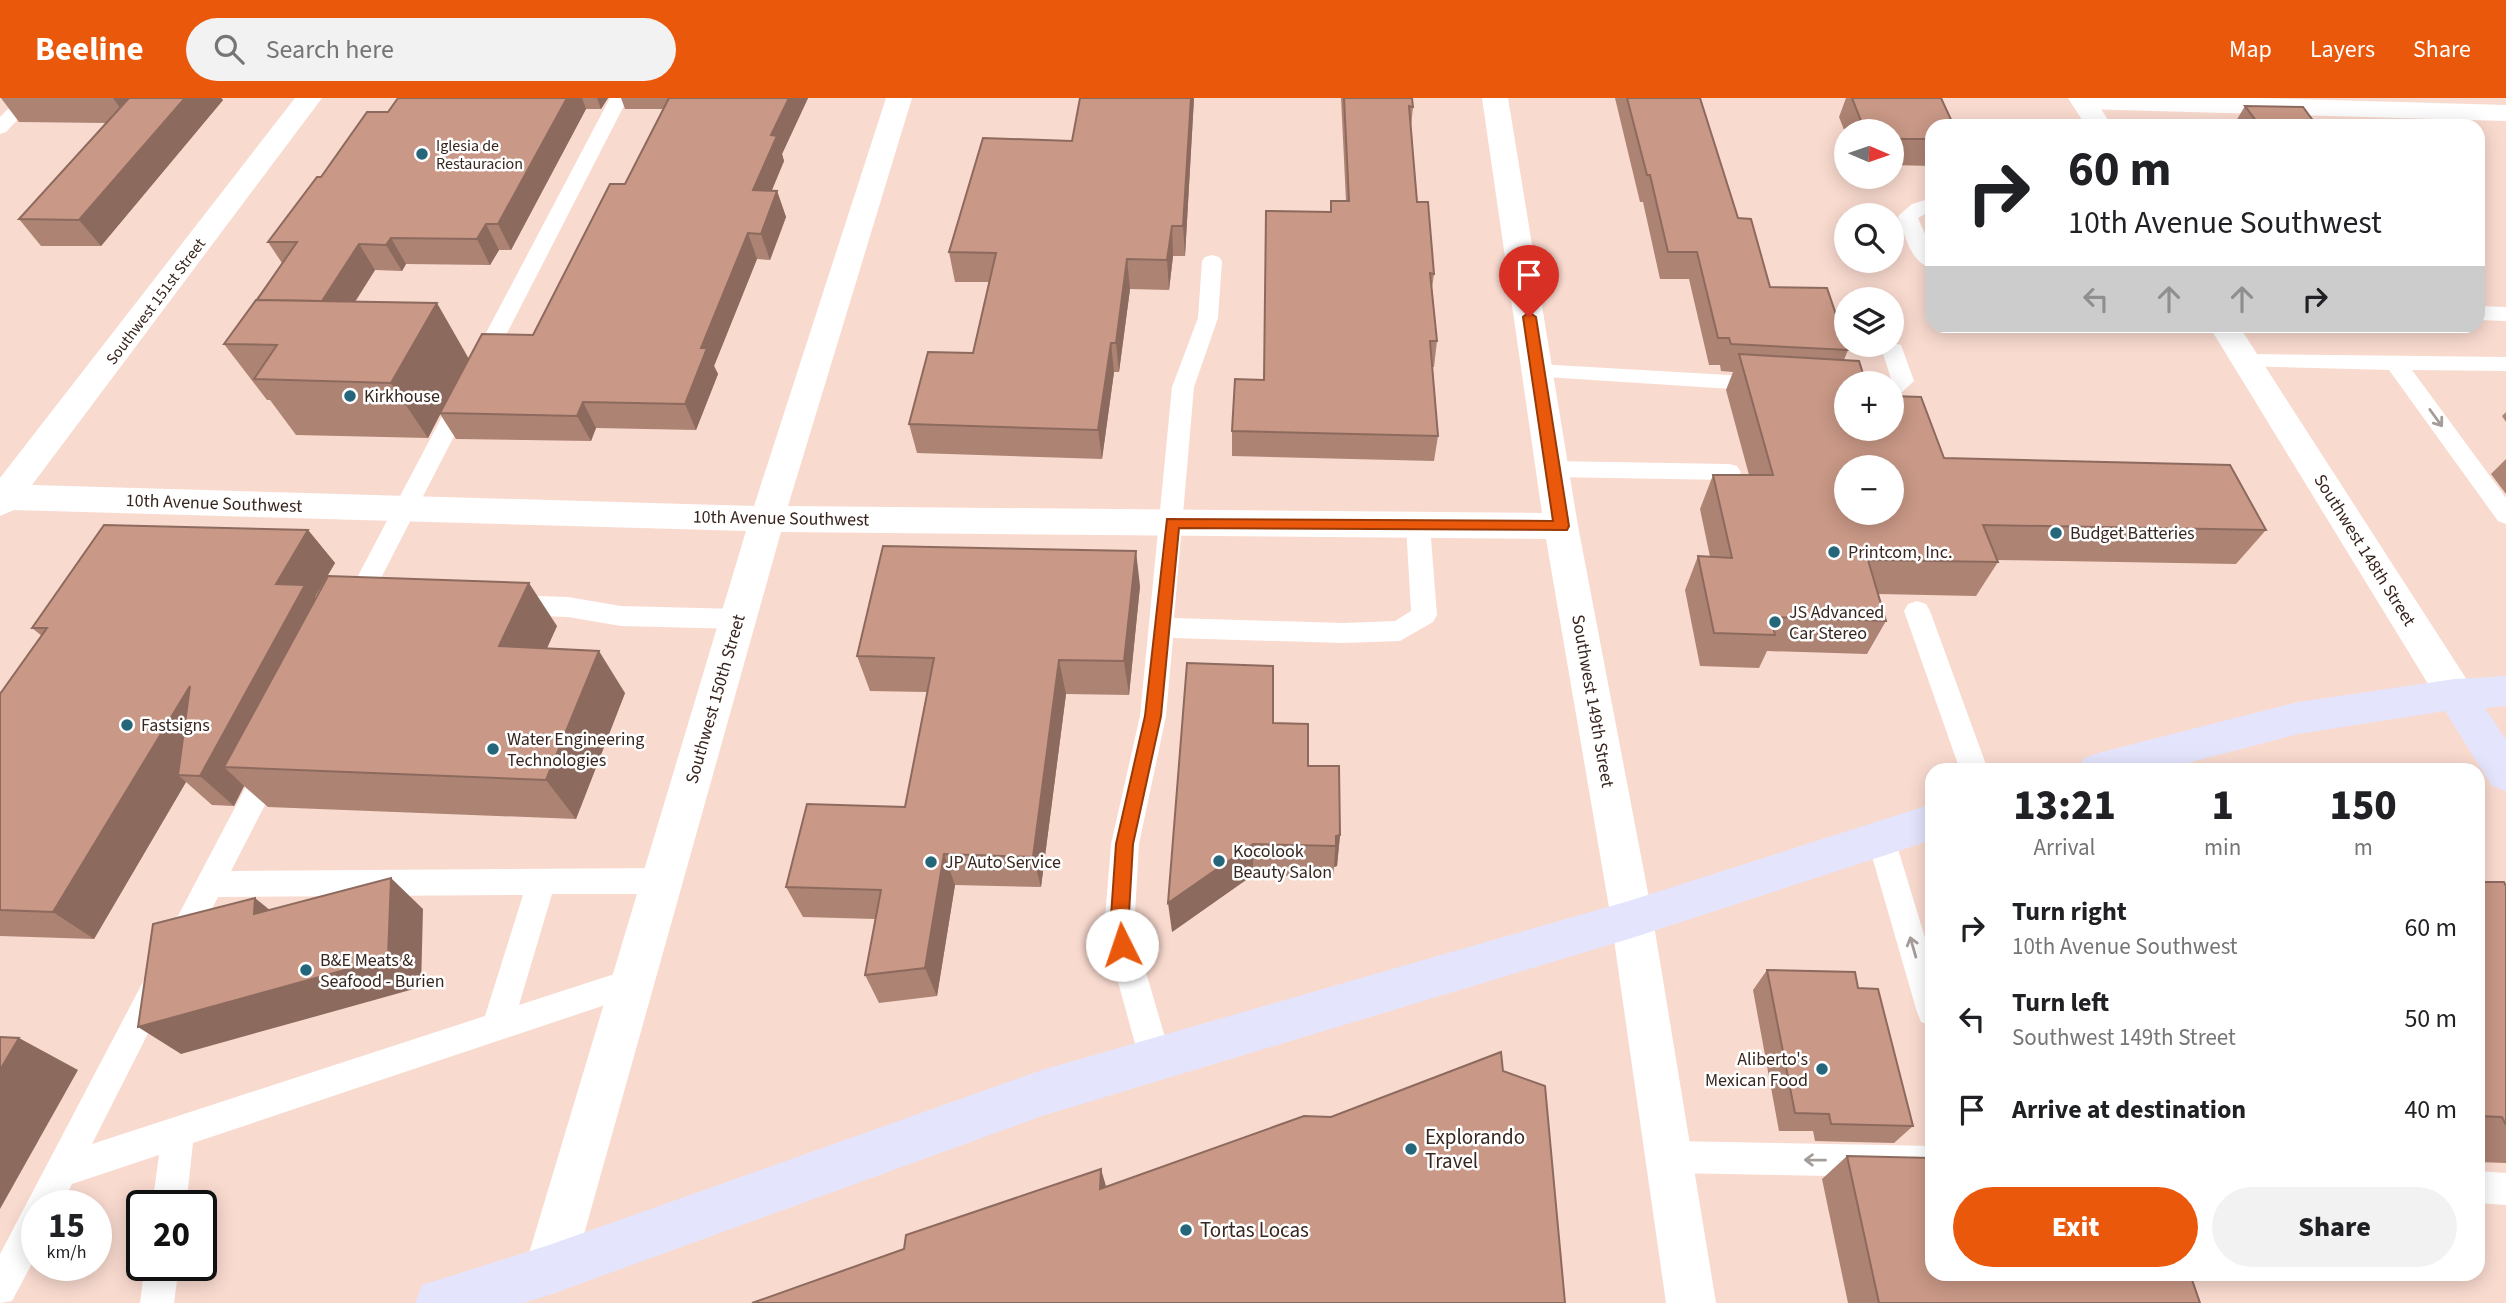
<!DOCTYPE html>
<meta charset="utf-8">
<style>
:root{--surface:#fff;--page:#f2f2f2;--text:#202124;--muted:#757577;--accent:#ea580c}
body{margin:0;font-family:"Source Sans 3",sans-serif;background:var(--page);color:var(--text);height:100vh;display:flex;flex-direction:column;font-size:26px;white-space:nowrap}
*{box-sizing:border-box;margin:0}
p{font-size:23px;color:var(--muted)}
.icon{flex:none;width:38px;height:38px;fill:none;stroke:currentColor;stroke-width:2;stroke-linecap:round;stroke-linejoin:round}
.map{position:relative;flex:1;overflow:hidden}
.panel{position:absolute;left:1925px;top:665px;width:560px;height:518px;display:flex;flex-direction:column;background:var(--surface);border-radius:21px;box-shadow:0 4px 18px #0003}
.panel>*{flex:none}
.guide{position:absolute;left:1925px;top:21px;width:560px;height:214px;border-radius:21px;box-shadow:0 4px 18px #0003;background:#fff;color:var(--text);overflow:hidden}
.needle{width:46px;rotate:92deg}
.buttons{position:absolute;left:1834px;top:21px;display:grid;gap:14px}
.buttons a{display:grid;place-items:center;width:70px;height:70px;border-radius:50%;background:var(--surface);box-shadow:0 4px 18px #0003;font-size:35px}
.speed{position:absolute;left:21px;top:1092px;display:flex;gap:14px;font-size:35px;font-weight:700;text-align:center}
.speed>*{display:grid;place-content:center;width:91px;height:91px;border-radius:50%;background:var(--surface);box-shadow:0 4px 18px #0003;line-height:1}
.speed small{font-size:18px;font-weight:400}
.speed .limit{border:4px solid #111;border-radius:10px;background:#fff;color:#111}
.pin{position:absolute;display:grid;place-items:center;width:60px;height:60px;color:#fff;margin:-72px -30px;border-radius:50% 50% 50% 0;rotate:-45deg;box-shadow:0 0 7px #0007}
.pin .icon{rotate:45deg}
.me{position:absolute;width:77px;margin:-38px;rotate:356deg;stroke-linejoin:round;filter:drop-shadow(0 0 5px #0008)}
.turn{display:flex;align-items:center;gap:24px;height:147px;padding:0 28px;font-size:32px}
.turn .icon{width:91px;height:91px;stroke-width:2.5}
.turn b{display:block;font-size:49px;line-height:60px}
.lanes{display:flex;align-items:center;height:66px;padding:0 28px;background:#0003;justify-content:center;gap:35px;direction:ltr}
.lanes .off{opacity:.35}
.eta{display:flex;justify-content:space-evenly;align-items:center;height:119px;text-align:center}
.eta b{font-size:42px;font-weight:800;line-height:49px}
.action{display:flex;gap:14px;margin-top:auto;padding:14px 28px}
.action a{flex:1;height:80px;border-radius:42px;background:var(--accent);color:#fff;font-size:28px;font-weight:800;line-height:80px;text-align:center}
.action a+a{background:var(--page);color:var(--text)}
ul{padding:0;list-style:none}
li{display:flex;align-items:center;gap:21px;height:91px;padding:0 28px}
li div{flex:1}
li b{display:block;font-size:26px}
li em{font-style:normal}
header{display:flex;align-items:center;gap:42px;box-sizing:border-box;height:98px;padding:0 35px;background:var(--accent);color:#fff}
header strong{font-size:33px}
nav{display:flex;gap:38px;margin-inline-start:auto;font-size:24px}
.search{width:490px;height:63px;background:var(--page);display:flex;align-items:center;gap:18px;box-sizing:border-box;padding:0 24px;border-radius:38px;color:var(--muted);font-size:26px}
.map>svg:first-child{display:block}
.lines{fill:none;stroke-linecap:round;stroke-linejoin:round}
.service{fill:#fff;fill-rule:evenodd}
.minor{fill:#fff;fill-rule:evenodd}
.tertiary{fill:#fff;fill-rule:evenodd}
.secondary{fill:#e4e5fd;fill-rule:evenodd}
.wall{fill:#ad8373}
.shaded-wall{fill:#8d6a5e}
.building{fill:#c99886;stroke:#8d6a5e;stroke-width:2;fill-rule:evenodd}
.oneway{stroke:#a59d9a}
.route{fill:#ea580c;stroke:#983908;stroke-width:2}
.poi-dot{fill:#25667a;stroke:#fff;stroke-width:2.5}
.labels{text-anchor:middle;stroke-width:5;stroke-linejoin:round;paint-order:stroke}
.far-poi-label{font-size:16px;fill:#38251e;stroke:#fff;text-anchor:start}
.far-street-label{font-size:16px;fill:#38251e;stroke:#fff}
.poi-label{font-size:18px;fill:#38251e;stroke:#fff;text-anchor:start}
.street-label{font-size:18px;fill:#38251e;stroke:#fff}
.near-poi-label{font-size:21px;fill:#38251e;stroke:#fff;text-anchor:start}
</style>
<header>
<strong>Beeline</strong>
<div class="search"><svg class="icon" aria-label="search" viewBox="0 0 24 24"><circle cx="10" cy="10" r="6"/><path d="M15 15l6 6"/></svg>Search here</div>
<nav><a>Map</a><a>Layers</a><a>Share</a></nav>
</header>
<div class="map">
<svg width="2506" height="1205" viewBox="0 0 2506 1205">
<rect width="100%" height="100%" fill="#f9dacf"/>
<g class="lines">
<g class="service">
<path d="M19 0H38L6 34 0 36V19Z"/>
<path d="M610 0H628L362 517 353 520 344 517 341 510Z"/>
<path d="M1932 100V112L1918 120 1932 152V170C1910 165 1905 137 1898 118L1912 106Z"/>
<path d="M1212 157 1219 159 1222 163 1218 220 1194 289 1174 520 1344 525 1395 523 1411 513 1406 427 1410 421 1418 418 1426 421 1430 427 1437 517 1433 524 1400 543 1344 545 1173 540 1166 618 1139 746 1134 833 1171 960 1166 971 1155 975 1144 971 1139 960 1104 833 1111 746 1140 618 1172 289 1198 220 1202 163 1205 159Z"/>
<path d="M2478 208 2506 209V223L2478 222Z"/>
<path d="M1893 245 1901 247 1914 283 1900 296 1892 298V285H1885L1891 281 1882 252 1885 247Z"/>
<path d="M2246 256 2506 259V273L2412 272 2506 400V426L2498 423 2389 272 2238 268 2235 263 2238 258Z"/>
<path d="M1538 266 1763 279 1771 281 1774 286 1771 291 1763 293 1530 278 1527 273 1530 268Z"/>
<path d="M1553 363 1729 366 1737 368 1741 374 1737 380 1729 382 1553 379 1545 377 1541 371 1545 365Z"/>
<path d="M510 497 568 499 621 508 739 511 748 514 752 521 748 528 739 531 621 528 568 519 510 517 501 514 498 507 501 500Z"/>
<path d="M1917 503 1926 506 1930 513 1988 672H1960L1904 513 1908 506Z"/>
<path d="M271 657 281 660 285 668 231 773 662 770 672 774 676 783 672 792 662 796H552L519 907 633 870 644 874 648 884 644 894 193 1045 186 1108H152L159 1057 72 1086 61 1108H37V1156L12 1203 0 1205V1156L144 882 155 878 166 882 170 892 92 1046 485 918 523 797 218 799 189 855 179 859 169 855 164 845 169 835 261 660Z"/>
<path d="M1881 729 1891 732 1895 741 1932 863V928L1921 924 1917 914 1867 741 1871 732Z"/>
<path d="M1669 1043 1932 1048V1080L1669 1075 1657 1071 1653 1059 1657 1047Z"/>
<path d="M2478 1073 2506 1075V1107L2478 1105Z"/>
<path d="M145 1167H179L174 1205H140Z"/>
</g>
<g class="minor">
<path d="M295 0H322L32 387 754 408 886 0H912L788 408 1542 415 1482 0H1508L1578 428 1653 821 1716 1205H1666L1611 821 1546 441 781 434 574 1172 567 1190 549 1197 531 1190 524 1172 746 433 14 412 0 418V380Z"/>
<path d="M2072 0H2257L2506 7V23L2083 11 2074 9 2070 3Z"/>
</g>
<g class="tertiary">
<path d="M2068 0H2094L2112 28H2086Z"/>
<path d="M2209 228H2239L2469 585 2474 596 2469 607 2455 611 2441 607Z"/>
</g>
<g class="secondary">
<path d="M2506 578V608L2485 610 2506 642V693L2492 688 2445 613 2298 636 2161 672H2078L2084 660 2098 655 2298 604 2455 581Z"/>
<path d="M1932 706V742L1632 840 1042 1018 549 1197 523 1205H415L422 1187 549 1147 1042 972 1632 802Z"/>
</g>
</g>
<g class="wall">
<path d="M1 0H221L223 2 101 148H41L19 121 106 25 19 24Z"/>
<path d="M398 0H608L601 11H586L511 152H499L490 167 406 166 402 173 375 172 355 204 469 261 533 237 625 86 664 11H625L621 0H808L782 56 784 63 772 92 777 93 786 119 770 162 757 161 714 268 718 276 696 332 596 330 591 343 456 341 440 316 428 340 296 337 270 302H267L224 246 282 165 268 144 321 79 388 14Z"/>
<path d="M1080 0H1194L1185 158H1173L1169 192 1130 191 1119 274H1114L1102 361 917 355 909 326 973 255 989 184H955L949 154 1072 43Z"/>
<path d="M1341 0H1412L1413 9 1411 29 1417 104 1434 176 1432 190 1437 243 1434 269H1432L1438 338 1434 363 1232 358V333L1264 282 1330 114 1331 103H1346Z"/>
<path d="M1615 0H1700L1738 120 1770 189 1848 252 1844 262 1846 285 1944 360 2266 432 2236 466 1997 462 1998 464 1976 498 1878 496 1886 523 1867 556 1767 553 1759 570 1700 568 1685 492 1698 458 1710 459 1700 411 1713 377H1749L1726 292 1733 274 1721 273 1720 267H1709L1689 181H1660L1643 104H1640Z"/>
<path d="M1846 0H1941L1932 28V68L1892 67V33H1846V37L1839 19Z"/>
<path d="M2245 8 2317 28H2233Z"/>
<path d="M2506 314V324L2502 318Z"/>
<path d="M2506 361V396L2491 376Z"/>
<path d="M308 432 335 465 315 499 316 500 557 528 547 550 625 595 576 721 268 709 244 688 234 708 212 707 186 684 94 841 0 838V596L42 538 32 530Z"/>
<path d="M1140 488 1129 597 1066 596 1041 789 955 787 937 898 879 905 865 877 875 821 803 819 786 789 905 709 927 594 870 593 857 558Z"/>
<path d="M1273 625 1308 668 1340 737 1337 768 1334 769 1333 779 1253 777 1172 834Z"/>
<path d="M2478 784 2506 788V1065L2478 1064Z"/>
<path d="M1767 872 1858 890 1913 1028 1894 1045 1815 1043 1813 1033H1779L1753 892Z"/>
<path d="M1847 1058 1932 1176 2200 1205H1848L1822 1081Z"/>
</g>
<g class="shaded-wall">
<path d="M113 0H155L131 25Z"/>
<path d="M185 0H221L223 2 101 148 79 122Z"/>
<path d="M567 0H582L586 11 511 152 498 126Z"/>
<path d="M597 0H608L601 11Z"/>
<path d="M789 0H808L782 56 784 63 761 118 753 92 771 37Z"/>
<path d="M1191 0H1194L1185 158 1183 128Z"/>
<path d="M777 93 786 119 770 162 761 136Z"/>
<path d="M486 126 499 152 490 167 477 141Z"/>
<path d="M1172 128 1173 158 1169 192 1167 162Z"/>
<path d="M748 135 757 161 714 268 718 276 696 332 685 306 701 250Z"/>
<path d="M391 140 406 166 402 173 386 147Z"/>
<path d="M359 146 375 172 328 246 310 220Z"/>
<path d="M1127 161 1130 191 1119 274 1116 245Z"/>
<path d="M437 205 469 261 428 340 391 285Z"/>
<path d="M1111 245 1114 274 1102 361 1098 332Z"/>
<path d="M583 304 596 330 591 343 577 318Z"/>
<path d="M308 432 335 465 315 499 333 520 224 669 244 688 234 708 200 678 276 486Z"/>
<path d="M1136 453 1140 488 1129 597 1124 563Z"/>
<path d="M529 485 557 528 529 590 499 548Z"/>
<path d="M599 553 625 595 576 721 546 682Z"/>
<path d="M1059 562 1066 596 1041 789 1033 759Z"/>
<path d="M190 588 178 677 186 684 94 841 53 814Z"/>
<path d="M1340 737 1337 768 1334 769 1336 738Z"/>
<path d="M1253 746V777L1172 834 1168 805Z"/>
<path d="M944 756 955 787 937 898 925 870Z"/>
<path d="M391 780 423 811 421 889 181 956 138 929Z"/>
<path d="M255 800 292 830 254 816Z"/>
<path d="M19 940 78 972 0 1111V972Z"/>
<path d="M1101 1071 1108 1095 1100 1091Z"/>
</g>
<g class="building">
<path d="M129 0H185L79 122 19 121Z"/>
<path d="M398 0H567L498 126H486L477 141 391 140 386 147 359 146 322 203 257 202 297 144H268L317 79H321L367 14H388Z"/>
<path d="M669 0H789L771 37 777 38 753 92 777 93 761 136 748 135 701 250H707L685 306 583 304 577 318 440 315 482 236 533 237 610 86H625Z"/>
<path d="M1080 0H1191L1183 128H1172L1167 162 1127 161 1116 245H1111L1098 332 909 326 928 254 973 255 996 155 949 154 983 40 1072 43Z"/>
<path d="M1344 0H1412L1413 9 1409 8 1417 104H1428L1434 176 1430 175 1437 243H1430L1438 338 1232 333 1235 281 1264 282 1266 113 1331 114V103H1349Z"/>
<path d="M1627 0H1700L1738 120 1751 121 1770 189 1827 190 1848 252 1731 246 1729 240H1718L1697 154H1668L1650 77H1647Z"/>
<path d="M1852 0H1941L1954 28H1932V41H1892V33H1865Z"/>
<path d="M2245 8 2303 9 2317 28H2260Z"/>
<path d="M256 202 437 205 391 285 254 281 277 247 224 246Z"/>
<path d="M1739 256 1859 263 1866 285H1846V331H1892V298L1921 299 1944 360 2230 367 2266 432 1983 427 1998 464 1868 462 1886 523 1771 519 1775 537 1714 535 1698 458 1732 460 1713 377H1773ZM1846 369H1892V415H1846Z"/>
<path d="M104 427 308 432 276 486 305 487 200 678 178 677 190 588 53 814 0 812V596L47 530H32Z"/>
<path d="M883 448 1136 453 1124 563 1059 562 1033 759 944 756 925 870 865 877 881 792 786 789 807 706 905 709 934 560 857 558Z"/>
<path d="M328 478 529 485 499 548 599 553 546 682 224 669Z"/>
<path d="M1187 565 1273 568V625L1308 626V668H1339L1340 737 1336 738V748L1253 746 1168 805Z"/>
<path d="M391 780 388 860 138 929 153 826 255 800 254 816Z"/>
<path d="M2478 784H2504L2506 788V1027L2502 1019 2478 1018Z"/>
<path d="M1767 872 1855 874 1858 890 1878 891 1913 1028 1831 1026 1829 1016 1795 1015Z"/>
<path d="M0 939 19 940 0 972Z"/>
<path d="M1501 954 1503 973 1545 988 1565 1205H752L904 1151 906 1137 1101 1071 1100 1091 1304 1018 1331 1019Z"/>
<path d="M1847 1058 1931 1060 1932 1176H2190L2200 1205H1879Z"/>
</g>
<defs><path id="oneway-shaft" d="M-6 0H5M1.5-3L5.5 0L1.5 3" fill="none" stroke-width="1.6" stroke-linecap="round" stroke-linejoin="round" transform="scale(1.75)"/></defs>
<g class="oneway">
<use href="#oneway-shaft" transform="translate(2436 320) rotate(54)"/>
<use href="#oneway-shaft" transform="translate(1913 849) rotate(-106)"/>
<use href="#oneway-shaft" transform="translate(1815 1062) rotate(-179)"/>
</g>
<path class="route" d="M1529 214 1536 219 1569 428 1567 432 1179 430 1161 618 1133 746 1128 833 1131 847 1129 853 1122 855 1116 853 1110 833 1116 746 1145 618 1167 421 1553 423 1523 219Z"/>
<g class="poi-dot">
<circle cx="422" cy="56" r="7"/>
<circle cx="350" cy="298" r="7"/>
<circle cx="2056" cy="435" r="7"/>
<circle cx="1834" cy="454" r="7"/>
<circle cx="1775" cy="524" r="7"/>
<circle cx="127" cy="627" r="7"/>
<circle cx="493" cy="651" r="7"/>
<circle cx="1219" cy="763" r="7"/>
<circle cx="931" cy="764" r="7"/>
<circle cx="306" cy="872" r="7"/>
<circle cx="1822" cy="971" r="7"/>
<circle cx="1411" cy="1051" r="7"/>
<circle cx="1186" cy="1132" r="7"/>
</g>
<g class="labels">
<g class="far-poi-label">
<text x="436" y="53">Iglesia de<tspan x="436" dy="18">Restauracion</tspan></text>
</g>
<g class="far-street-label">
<text transform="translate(155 203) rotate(-53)" y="6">Southwest 151st Street</text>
</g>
<g class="poi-label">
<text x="364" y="304">Kirkhouse</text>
<text x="2070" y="441">Budget Batteries</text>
<text x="1848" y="460">Printcom, Inc.</text>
<text x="1789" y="520">JS Advanced<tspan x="1789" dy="21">Car Stereo</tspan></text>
<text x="141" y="633">Fastsigns</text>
<text x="507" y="647">Water Engineering<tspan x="507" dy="21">Technologies</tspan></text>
<text x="1233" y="759">Kocolook<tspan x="1233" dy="21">Beauty Salon</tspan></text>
<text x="945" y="770">JP Auto Service</text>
<text x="320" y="868">B&amp;E Meats &amp;<tspan x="320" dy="21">Seafood - Burien</tspan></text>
<text x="1808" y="967" text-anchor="end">Aliberto's<tspan x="1808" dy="21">Mexican Food</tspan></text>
</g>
<g class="street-label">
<text transform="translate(214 405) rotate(2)" y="6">10th Avenue Southwest</text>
<text transform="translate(781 420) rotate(1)" y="6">10th Avenue Southwest</text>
<text transform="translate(2365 452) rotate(58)" y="6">Southwest 148th Street</text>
<text transform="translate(715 601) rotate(-74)" y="6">Southwest 150th Street</text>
<text transform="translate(1593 603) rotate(80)" y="6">Southwest 149th Street</text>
</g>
<g class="near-poi-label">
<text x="1425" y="1046">Explorando<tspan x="1425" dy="24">Travel</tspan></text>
<text x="1200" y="1139">Tortas Locas</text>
</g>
</g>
</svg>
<div class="buttons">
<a><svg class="needle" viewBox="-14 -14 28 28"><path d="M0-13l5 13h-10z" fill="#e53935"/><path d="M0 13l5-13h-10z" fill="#757577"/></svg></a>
<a><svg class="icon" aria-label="search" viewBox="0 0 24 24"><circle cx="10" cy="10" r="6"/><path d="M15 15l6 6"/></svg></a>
<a><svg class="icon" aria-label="layers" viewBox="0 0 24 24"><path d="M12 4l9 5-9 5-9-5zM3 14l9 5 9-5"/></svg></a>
<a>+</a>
<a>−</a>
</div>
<div class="speed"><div>15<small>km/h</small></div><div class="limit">20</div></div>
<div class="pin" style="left:1529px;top:219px;background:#d93025"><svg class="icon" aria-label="arrive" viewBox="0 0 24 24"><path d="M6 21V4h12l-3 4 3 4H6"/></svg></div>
<svg class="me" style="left:1122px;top:847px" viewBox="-20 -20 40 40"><circle r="19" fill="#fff"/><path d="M0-13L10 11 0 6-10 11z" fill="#ea580c"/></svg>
<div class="guide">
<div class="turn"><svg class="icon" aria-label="right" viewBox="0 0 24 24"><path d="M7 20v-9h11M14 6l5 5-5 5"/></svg><div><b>60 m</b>10th Avenue Southwest</div></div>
<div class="lanes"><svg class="icon off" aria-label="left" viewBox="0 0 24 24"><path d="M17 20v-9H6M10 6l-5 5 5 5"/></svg><svg class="icon off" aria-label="ahead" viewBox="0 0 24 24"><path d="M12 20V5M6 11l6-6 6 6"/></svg><svg class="icon off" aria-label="ahead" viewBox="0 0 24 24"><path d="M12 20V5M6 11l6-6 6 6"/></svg><svg class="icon" aria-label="right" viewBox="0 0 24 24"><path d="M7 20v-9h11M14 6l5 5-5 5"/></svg></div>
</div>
<section class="panel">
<div class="eta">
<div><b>13:21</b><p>Arrival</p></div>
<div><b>1</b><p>min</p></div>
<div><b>150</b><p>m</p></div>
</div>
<ul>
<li><svg class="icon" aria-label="right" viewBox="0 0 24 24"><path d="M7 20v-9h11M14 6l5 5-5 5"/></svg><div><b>Turn right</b><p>10th Avenue Southwest</p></div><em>60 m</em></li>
<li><svg class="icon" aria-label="left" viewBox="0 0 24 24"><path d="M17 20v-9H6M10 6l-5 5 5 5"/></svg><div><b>Turn left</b><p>Southwest 149th Street</p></div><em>50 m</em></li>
<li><svg class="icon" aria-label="arrive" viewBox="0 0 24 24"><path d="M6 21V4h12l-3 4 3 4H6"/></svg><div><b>Arrive at destination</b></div><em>40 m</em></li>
</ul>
<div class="action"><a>Exit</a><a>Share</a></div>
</section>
</div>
